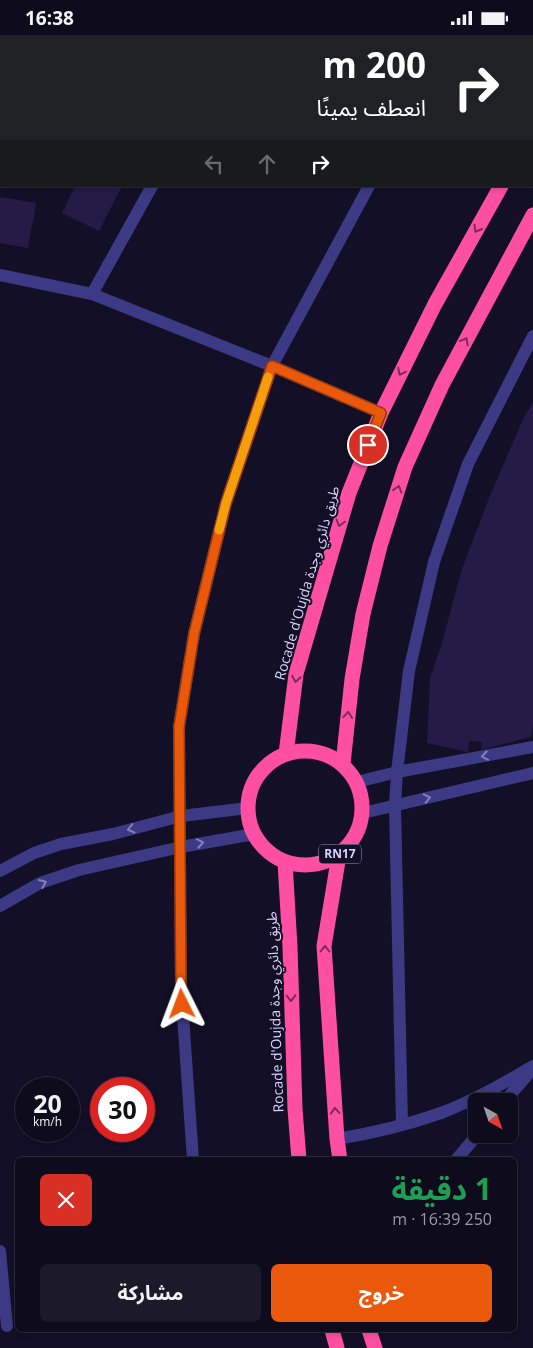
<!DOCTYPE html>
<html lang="ar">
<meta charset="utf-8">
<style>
:root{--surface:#0e0b1c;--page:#1c1929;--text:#f1f3f6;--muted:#9b9ba3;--line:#2e2b3b;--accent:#ea580c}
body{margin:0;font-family:"Open Sans","Noto Sans Arabic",sans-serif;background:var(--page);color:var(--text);direction:rtl;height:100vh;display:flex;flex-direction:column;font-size:19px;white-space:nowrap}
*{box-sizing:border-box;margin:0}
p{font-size:16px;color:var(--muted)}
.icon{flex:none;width:28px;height:28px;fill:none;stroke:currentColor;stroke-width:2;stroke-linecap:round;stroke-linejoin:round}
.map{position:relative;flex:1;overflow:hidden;direction:ltr}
.drawer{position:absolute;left:15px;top:1122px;width:502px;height:175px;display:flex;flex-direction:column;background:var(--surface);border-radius:8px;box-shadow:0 2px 8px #0003,0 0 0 1px var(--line);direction:rtl}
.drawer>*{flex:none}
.hud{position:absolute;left:0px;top:0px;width:534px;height:152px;box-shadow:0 2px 8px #0003,0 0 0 1px var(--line);direction:rtl;background:#202124;color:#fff;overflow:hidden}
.needle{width:32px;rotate:140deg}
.buttons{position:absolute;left:468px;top:1058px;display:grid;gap:10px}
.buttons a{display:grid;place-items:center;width:50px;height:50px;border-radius:8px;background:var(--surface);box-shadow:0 2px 8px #0003,0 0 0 1px var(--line);font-size:25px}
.speed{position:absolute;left:15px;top:1042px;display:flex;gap:10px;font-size:25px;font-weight:700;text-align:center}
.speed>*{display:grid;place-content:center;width:65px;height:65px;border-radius:50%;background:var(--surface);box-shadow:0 2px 8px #0003,0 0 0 1px var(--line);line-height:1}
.speed small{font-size:12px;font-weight:400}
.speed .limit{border:8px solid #d22;background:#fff;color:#111}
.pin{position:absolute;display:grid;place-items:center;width:42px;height:42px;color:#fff;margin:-21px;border:2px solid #fff;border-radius:50%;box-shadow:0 1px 5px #0007}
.me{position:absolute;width:55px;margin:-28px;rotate:357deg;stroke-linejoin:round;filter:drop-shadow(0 0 4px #0008)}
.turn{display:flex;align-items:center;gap:18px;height:105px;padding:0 25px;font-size:22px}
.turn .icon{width:65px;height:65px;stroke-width:2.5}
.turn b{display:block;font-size:35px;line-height:42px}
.lanes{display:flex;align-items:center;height:48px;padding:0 25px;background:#0003;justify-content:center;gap:25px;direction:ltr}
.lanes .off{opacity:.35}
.round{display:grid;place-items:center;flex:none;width:52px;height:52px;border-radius:8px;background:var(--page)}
.headline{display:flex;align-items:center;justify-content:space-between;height:85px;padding:0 25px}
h1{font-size:30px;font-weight:700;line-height:38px;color:#1e9e55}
.action{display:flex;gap:10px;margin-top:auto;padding:10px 25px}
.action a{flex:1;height:58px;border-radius:8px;background:var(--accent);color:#fff;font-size:20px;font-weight:700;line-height:58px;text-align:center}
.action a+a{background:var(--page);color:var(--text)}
.status{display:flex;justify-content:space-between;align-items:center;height:35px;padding:0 25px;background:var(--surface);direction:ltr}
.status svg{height:14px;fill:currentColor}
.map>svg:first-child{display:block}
.building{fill:#241b47}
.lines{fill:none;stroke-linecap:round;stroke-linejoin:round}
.street{stroke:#3d3a85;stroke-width:12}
.highway{stroke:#ff4fa3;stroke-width:15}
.oneway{stroke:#7d2c5e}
.oneway2{stroke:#837fbc}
.route-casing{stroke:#983908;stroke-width:12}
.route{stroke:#ea580c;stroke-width:9}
.slow{stroke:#f59e0b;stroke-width:9}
.labels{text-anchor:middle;stroke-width:4;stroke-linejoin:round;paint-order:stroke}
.shield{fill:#130f26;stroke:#9e99be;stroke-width:1}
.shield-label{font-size:12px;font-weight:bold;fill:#d9d4ff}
.street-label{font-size:14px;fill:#d9d4ff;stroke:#130f26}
</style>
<div class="status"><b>16:38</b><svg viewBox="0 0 49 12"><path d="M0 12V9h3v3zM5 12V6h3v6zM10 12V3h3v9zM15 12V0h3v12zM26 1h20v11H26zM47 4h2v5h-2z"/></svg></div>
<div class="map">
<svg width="533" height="1313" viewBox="0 0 533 1313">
<rect width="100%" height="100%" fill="#130f26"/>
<g class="building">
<path d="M75 151H122L99 196 62 178Z"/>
<path d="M0 162 36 168 28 213 0 208Z"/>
<path d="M533 367V689L531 702 481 715 482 707 469 706 468 717 427 708 430 643 441 611 462 534 489 463 523 384Z"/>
</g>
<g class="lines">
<g class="street">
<path d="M102 0 104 1"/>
<path d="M236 1V0"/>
<path d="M450 1 451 0"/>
<path d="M0 240 92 259 272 331 381 378"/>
<path d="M92 259 152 151"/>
<path d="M357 747 397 737 533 712"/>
<path d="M363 778 533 738"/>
<path d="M0 836 34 818 61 809 113 799 181 781 248 773"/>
<path d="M0 871 40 848 79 835 181 812 254 799"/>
<path d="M505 1066 531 1036"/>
<path d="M402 1090 395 770 397 737 409 636 434 527 468 429 533 301"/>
<path d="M337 1104C373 1098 407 1090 441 1078 473 1066 503 1049 533 1031"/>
<path d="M193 1125 181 952 179 692 194 599 226 468 272 331 369 151"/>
<path d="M456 1125 478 1099"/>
<path d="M0 1216 7 1291"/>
</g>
<g class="highway">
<path d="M532 93 533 92"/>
<circle cx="305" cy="773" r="57"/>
<path d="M286 719 296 639 349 458 381 378 435 269 501 151"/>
<path d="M343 729 352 644 363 579 380 511 405 432 442 350 533 180"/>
<path d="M339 820 324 911 337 1104 340 1125"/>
<path d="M285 827 290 912 295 1074 299 1125"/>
<path d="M332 1295 337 1313"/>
<path d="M369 1295 375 1313"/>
</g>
</g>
<defs><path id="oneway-chevron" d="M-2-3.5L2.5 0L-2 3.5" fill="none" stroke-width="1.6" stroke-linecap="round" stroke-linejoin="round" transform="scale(1.25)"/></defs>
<g class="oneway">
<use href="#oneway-chevron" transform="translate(477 194) rotate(120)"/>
<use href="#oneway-chevron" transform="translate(465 306) rotate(-62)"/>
<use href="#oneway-chevron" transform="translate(401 337) rotate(116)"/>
<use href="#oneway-chevron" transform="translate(398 454) rotate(-73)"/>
<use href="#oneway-chevron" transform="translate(340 488) rotate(106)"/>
<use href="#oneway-chevron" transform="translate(296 644) rotate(99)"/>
<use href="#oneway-chevron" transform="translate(348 680) rotate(-84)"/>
<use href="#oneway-chevron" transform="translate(325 914) rotate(-90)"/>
<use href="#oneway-chevron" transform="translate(291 963) rotate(89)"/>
<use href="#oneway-chevron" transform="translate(335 1076) rotate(-94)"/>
</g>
<g class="oneway2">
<use href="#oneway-chevron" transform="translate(485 721) rotate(170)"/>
<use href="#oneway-chevron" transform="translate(427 763) rotate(-13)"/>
<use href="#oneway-chevron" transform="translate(131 794) rotate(166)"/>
<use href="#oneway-chevron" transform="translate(200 808) rotate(-10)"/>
<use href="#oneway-chevron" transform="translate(43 848) rotate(-23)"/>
</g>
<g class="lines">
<g class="route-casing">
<path id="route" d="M182 969 181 952 179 692 194 599 226 468 272 331 381 378 368 410"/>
</g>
<use href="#route" class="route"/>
<path class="slow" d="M219 495 226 468 268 342"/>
</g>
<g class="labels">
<rect class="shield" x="319" y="809.5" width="42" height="19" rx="4"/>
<g class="shield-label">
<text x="340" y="823">RN17</text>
</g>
<g class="street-label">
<text transform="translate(307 548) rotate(-74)" y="5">Rocade d'Oujda طريق دائري وجدة</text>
<text transform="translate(275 977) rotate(-92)" y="5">Rocade d'Oujda طريق دائري وجدة</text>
</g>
</g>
</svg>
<div class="buttons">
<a><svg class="needle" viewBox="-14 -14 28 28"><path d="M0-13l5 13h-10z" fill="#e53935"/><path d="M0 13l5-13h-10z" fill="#9b9ba3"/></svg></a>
</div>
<div class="speed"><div>20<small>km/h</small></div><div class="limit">30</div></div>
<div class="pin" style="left:368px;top:410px;background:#d93025"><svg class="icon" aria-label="arrive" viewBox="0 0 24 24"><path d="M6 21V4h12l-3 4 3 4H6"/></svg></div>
<svg class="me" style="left:182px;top:969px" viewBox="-20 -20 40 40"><path d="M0-17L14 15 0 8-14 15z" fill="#ea580c" stroke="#fff" stroke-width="4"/></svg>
<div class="hud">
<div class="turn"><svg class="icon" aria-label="right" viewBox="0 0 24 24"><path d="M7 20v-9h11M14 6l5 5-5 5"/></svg><div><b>200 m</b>انعطف يمينًا</div></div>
<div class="lanes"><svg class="icon off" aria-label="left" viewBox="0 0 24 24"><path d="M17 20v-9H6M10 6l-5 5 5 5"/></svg><svg class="icon off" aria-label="ahead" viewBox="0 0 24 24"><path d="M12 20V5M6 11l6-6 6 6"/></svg><svg class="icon" aria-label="right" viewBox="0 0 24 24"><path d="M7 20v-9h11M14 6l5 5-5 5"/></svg></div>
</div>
<section class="drawer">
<div class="headline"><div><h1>1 دقيقة</h1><p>250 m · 16:39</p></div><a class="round" style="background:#d93025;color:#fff"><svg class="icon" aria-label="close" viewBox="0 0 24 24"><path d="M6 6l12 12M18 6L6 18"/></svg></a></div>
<div class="action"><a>خروج</a><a>مشاركة</a></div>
</section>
</div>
